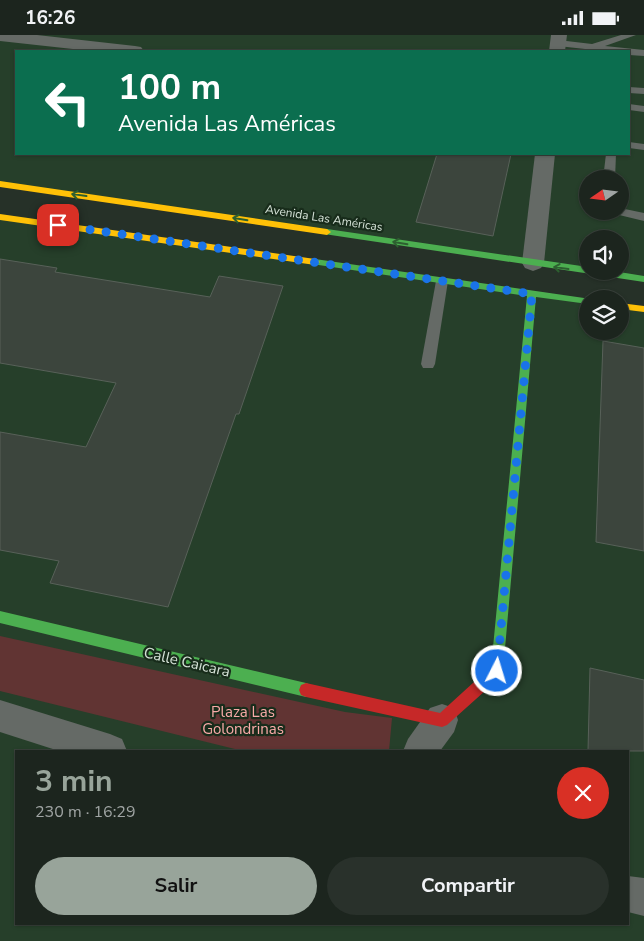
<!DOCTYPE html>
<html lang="es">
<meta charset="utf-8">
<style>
:root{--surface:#1c251e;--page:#29312b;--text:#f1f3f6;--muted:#a0a5a4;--line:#3a423c;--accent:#98a49a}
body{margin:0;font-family:"Nunito Sans",sans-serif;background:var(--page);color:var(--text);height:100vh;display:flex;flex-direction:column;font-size:19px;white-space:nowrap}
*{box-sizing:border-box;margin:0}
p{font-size:16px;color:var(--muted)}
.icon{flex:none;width:28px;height:28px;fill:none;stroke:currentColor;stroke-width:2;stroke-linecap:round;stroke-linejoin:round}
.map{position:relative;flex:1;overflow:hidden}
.panel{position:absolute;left:15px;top:715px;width:614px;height:175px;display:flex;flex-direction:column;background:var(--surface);border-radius:0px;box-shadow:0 1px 4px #0004,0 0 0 1px var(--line)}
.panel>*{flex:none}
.guide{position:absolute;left:15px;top:15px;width:615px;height:105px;border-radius:0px;box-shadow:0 1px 4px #0004,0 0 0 1px var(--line);background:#0b6e4f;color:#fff;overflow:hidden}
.needle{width:32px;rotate:256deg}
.controls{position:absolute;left:579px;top:135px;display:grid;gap:10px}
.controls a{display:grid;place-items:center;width:50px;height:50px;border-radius:50%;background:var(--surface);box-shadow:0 1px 4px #0004,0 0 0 1px var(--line);font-size:25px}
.pin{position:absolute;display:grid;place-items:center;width:42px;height:42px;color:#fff;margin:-21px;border-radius:10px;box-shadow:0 2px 8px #0006}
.me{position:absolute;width:55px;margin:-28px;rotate:5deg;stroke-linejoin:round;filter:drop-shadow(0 0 4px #0008)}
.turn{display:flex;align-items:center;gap:18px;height:105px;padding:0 20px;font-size:22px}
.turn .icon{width:65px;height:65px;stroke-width:2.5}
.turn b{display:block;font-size:35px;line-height:42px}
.round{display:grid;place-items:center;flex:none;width:52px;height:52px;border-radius:26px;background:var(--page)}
.overview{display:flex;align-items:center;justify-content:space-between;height:85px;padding:0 20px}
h1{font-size:30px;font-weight:700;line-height:38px;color:var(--accent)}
.cta{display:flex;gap:10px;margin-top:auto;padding:10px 20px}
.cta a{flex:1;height:58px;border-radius:30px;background:var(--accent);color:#111;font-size:20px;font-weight:700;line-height:58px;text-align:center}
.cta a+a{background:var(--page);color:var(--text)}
.status{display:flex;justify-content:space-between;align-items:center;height:35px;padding:0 25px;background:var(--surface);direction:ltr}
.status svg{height:14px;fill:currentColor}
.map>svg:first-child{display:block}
.built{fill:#263f2a;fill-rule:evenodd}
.green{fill:#613433}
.building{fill:#3c453d;stroke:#586159}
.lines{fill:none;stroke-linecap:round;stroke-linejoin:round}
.lane{fill:#656a66;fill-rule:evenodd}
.street{fill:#656a66;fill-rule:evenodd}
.fast{fill:#4caf50;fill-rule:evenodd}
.slow{fill:#ffc107;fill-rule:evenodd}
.jam{fill:#c62828;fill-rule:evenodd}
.oneway{stroke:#2d6030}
.route{stroke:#1a73e8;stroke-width:9;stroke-dasharray:0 16.2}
.labels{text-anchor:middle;stroke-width:4.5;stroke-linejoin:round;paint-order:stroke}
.far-street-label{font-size:12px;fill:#d5e2d7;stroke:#182c1b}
.street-label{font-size:15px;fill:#d5e2d7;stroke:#182c1b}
.park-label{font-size:15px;fill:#f9aaa8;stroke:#182c1b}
</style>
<div class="status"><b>16:26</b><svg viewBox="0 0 49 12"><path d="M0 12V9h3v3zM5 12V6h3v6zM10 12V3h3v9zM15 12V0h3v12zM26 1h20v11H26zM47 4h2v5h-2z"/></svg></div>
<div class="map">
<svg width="644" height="906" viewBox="0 0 644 906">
<rect width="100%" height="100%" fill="#263128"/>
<g class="built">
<path d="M0 0H644V244L156 171 0 150ZM16 16H629V119H16ZM588 144H620V176H588ZM588 204H620V236H588Z"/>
<path d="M0 182 587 264 588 296H620V269L644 272V906H0ZM16 716H628V889H16Z"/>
</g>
<path class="green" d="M0 601 345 677 392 683 389 716H243L0 656Z"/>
<g class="building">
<path d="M437 119H511L493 201 416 187Z"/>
<path d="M0 224 57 233 55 237 210 262 219 241 283 251 239 379H236L168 572 50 548 59 526 0 515V397L86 412 116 348 0 328Z"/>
<path d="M603 306 644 313V516L596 507Z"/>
<path d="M590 633 644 645V716H588Z"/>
</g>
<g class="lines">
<g class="lane">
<path d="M621 0H636L605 11 644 15V21L629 20V16H603L558 11 553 8 558 5 592 9Z"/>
<path d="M629 52 644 53V59L629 58Z"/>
<path d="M629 69 644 71V77L629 75Z"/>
<path d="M629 107 644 109V115L629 113Z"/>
<path d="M606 119H616L615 144H603Z"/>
<path d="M620 173 644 178V186L615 179 613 176H620Z"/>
<path d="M442 242 448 246 435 329 433 333H423L421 329 436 246Z"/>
</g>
<g class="street">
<path d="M0 0H37L135 11 141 12 144 16H91L0 6Z"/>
<path d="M551 0H567L565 16H549Z"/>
<path d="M535 119H555L544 228 541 233 533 236 525 233 522 228Z"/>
<path d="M0 665 110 699 122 704 127 716H59L0 697Z"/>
<path d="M442 669 454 673 458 685 454 697 440 716H403L408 704 430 673Z"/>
<path d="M628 841 644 843V881L628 877Z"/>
</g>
<g class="fast">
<path d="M327 194 588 232V236H613L644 241V247L324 199V195Z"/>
<path d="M315 224 591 264H588V269L536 262 503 636C501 642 496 646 490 648L485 647 483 642 491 633 527 261 312 229V225Z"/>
<path d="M0 576 306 648 311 650 313 655 311 660 306 662 0 588Z"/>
</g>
<g class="slow">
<path d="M0 146 327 194 331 197 327 200 0 152Z"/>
<path d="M0 179 315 224 320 227 315 230 0 185Z"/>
<path d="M620 268 644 271V277L620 274Z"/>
</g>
<path class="jam" d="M490 636 495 637 497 642 495 647 447 690 442 692 306 662 301 660 299 655 301 650 306 648 440 678 485 637Z"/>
</g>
<defs><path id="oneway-shaft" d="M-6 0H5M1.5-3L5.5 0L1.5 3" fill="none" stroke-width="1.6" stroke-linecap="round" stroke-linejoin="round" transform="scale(1.25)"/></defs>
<g class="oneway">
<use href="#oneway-shaft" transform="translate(79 160) rotate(-172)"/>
<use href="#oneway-shaft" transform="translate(240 184) rotate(-171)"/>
<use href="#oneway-shaft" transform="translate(400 208) rotate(-171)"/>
<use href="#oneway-shaft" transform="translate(561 233) rotate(-172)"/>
</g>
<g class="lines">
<path class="route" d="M58 190 532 259 497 636"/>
</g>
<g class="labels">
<g class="far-street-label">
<text transform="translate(324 183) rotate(9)" y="4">Avenida Las Américas</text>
</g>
<g class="street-label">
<text transform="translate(187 627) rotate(13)" y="5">Calle Caicara</text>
</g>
<g class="park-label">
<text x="243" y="682">Plaza Las<tspan x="243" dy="17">Golondrinas</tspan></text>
</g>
</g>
</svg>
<div class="controls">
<a><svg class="needle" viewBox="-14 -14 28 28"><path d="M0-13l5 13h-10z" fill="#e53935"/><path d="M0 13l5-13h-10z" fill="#a0a5a4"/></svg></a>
<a><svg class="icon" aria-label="sound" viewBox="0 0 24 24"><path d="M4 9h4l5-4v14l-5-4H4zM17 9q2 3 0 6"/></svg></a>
<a><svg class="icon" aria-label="layers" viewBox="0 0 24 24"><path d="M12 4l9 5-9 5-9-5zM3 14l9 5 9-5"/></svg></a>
</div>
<div class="pin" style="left:58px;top:190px;background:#d93025"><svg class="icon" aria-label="arrive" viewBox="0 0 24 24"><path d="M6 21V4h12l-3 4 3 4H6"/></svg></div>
<svg class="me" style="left:497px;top:636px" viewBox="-20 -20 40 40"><circle r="17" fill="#1a73e8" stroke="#fff" stroke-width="3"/><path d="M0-11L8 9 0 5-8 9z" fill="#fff"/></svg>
<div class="guide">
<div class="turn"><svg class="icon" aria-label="left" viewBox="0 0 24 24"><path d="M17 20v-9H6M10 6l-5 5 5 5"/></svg><div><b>100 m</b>Avenida Las Américas</div></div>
</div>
<section class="panel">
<div class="overview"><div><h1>3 min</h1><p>230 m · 16:29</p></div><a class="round" style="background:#d93025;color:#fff"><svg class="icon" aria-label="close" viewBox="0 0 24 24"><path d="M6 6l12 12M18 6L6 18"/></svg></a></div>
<div class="cta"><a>Salir</a><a>Compartir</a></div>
</section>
</div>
